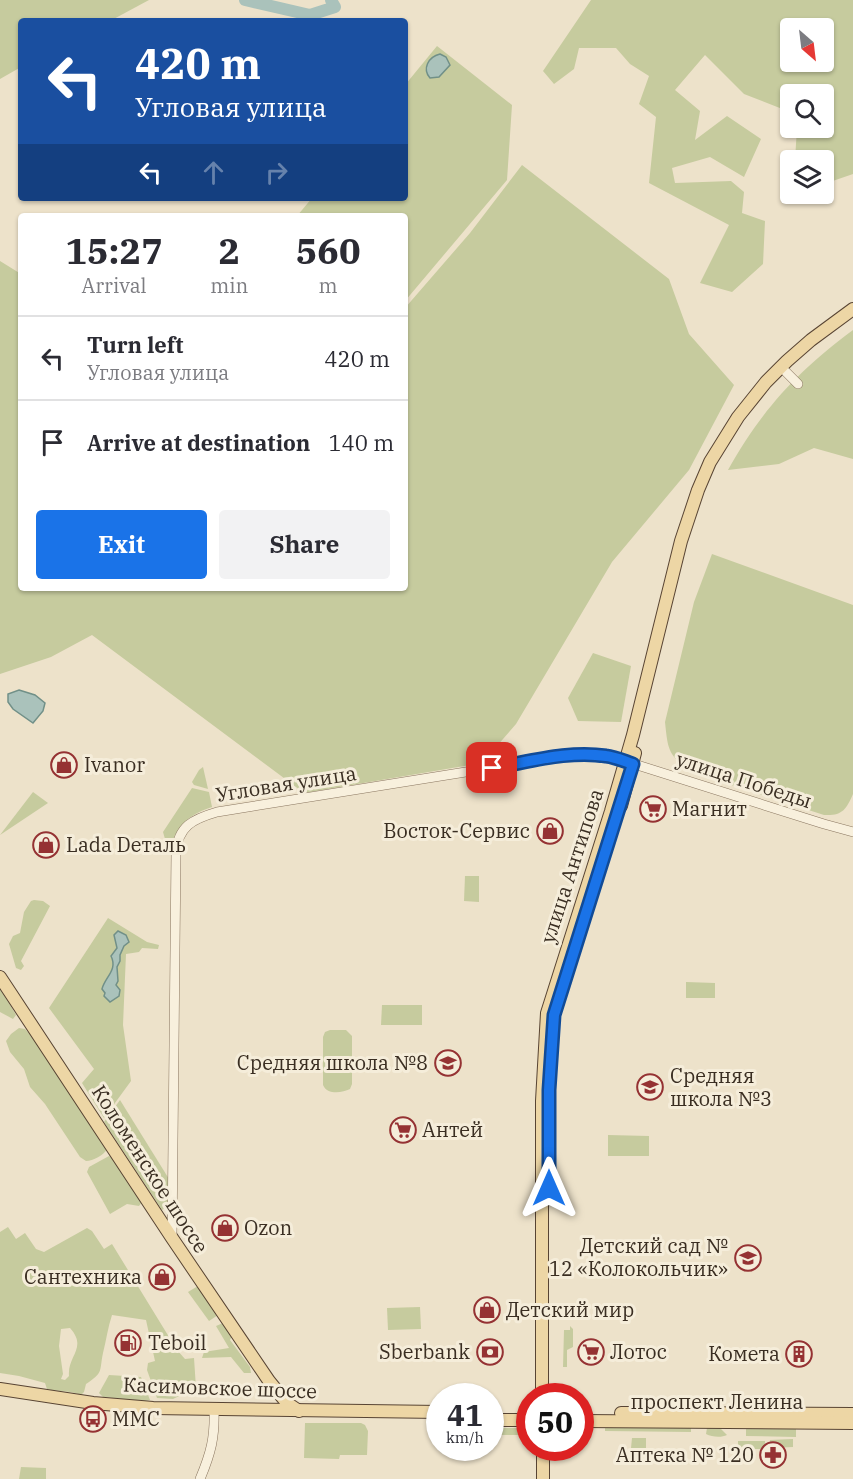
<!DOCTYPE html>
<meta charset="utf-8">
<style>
:root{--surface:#fff;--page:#f2f2f3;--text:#2b2b33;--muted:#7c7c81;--line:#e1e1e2;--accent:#1a73e8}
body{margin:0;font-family:"IBM Plex Serif",serif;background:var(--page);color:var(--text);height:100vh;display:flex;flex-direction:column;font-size:22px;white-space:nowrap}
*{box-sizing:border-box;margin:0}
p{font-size:20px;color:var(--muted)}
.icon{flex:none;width:33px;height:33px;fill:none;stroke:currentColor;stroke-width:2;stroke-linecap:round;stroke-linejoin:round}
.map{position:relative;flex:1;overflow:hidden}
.panel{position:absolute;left:18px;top:213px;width:390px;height:378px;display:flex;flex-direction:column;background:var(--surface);border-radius:6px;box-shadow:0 2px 4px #0004}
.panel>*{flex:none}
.hud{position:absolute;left:18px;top:18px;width:390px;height:183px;border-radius:6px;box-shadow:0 2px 4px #0004;background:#1a4fa0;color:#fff;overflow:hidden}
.needle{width:39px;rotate:152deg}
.tools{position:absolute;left:780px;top:18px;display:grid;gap:12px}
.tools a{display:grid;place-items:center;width:54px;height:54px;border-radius:6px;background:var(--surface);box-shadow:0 2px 4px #0004;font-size:30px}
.speed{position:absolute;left:426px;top:1383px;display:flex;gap:12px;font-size:30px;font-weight:700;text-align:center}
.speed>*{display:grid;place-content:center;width:78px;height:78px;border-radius:50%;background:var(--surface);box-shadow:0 2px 4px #0004;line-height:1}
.speed small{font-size:15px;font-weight:400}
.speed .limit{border:9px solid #d22;background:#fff;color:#111}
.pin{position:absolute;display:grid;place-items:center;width:51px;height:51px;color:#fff;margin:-26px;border-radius:12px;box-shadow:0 3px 9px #0006}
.me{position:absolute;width:66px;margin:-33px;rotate:0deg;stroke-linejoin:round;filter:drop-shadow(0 0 4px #0008)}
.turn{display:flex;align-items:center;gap:21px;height:126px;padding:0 18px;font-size:27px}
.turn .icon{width:78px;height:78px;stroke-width:2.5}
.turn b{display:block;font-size:42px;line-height:51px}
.lanes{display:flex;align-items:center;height:57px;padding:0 18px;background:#0003;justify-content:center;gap:30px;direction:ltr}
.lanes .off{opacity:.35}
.eta{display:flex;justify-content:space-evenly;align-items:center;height:102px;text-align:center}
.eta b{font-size:36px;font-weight:700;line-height:42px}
.cta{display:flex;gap:12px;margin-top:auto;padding:12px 18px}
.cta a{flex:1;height:69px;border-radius:6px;background:var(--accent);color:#fff;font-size:24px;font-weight:700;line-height:69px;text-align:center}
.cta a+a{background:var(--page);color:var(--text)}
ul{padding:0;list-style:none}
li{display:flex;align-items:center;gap:18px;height:84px;padding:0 18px;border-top:2px solid var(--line)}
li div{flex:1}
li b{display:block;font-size:22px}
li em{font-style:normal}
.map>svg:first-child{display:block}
.green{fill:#c6cb9e;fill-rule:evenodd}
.water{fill:#aac2bb;stroke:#719088;stroke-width:1.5}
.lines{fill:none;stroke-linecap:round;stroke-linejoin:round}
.river{stroke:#aac2bb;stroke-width:12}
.minor-casing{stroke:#89755f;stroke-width:10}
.major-casing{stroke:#584433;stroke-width:14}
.minor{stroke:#f8f0dd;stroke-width:9}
.major{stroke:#edd6a5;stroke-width:12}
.route-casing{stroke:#114b97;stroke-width:15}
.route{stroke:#1a73e8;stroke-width:10}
.labels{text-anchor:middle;stroke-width:6;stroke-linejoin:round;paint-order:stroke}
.poi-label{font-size:20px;fill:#3a2e22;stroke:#f5edda;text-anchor:start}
.street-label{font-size:20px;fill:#3a2e22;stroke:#f5edda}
</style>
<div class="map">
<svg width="853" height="1479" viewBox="0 0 853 1479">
<rect width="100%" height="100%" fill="#ede2ca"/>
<g class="green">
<path d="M0 0H149L110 21H21V67L0 79Z"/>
<path d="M591 0H853V174L824 184V160H795L797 128H824V94H790V112L744 94 705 55 675 90 700 111 695 140 727 116 761 139 744 177 710 157 672 168 675 183 731 181 744 192 742 213 765 221 763 264 732 292 700 283 729 225 649 183 656 117 639 104 649 76 630 64 616 48H579L574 69 554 84 543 71ZM790 28H824V62H790Z"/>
<path d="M437 46 512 105 507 180 405 301V216H297L312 198H405V85Z"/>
<path d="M522 165 669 279 689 334 734 385 689 470 612 562 516 724 482 763 304 793 92 635 51 657 0 674V261L21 274V588H405V308L470 233Z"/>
<path d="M853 330V459L814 448 779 464 728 470C763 408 797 372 853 330Z"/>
<path d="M712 554 853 605V794C846 810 842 816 824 815L691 772C668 755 668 750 665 722L694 602Z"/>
<path d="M593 653 631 666 621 722 578 721 568 698Z"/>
<path d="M203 767 208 789 194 785 192 782 199 770Z"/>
<path d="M192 788 209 792 212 807C193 813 180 822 173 841L165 839 163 832Z"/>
<path d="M33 792 48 803 0 835Z"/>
<path d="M465 876H479V902L464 901Z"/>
<path d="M34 900 43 901 50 906 21 961 24 966 21 970 16 968 9 944 13 936 20 933 24 912 31 901Z"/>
<path d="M108 918 147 942 159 945 158 949 142 948 139 952 126 954 123 1025 131 1081 104 1118 82 1083 94 1069 49 1008Z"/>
<path d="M686 982 715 983V998H686Z"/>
<path d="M0 987 16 1015 13 1019 0 1012Z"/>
<path d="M382 1005H422V1025H381Z"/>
<path d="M19 1028 25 1029 35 1040 107 1149C104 1155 93 1161 86 1161L80 1157 45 1104 30 1087 24 1069 10 1052 6 1041 11 1034Z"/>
<path d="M330 1030H346L352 1036V1084L350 1089C342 1093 327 1095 323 1085V1037L325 1032Z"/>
<path d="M120 1100 169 1179 168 1205 162 1210 104 1122Z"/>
<path d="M608 1135 649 1136V1156H608Z"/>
<path d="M109 1156 114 1159 142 1202 139 1206 127 1204 110 1214 87 1172 89 1167Z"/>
<path d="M8 1227 16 1239 25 1233 36 1249 44 1252 87 1228 92 1231 104 1249 112 1244 177 1350 185 1359 194 1358 196 1388 173 1399 157 1398 147 1370 148 1363 155 1361 146 1320 112 1315C108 1327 106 1341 103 1353 99 1372 104 1372 86 1384L84 1392 81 1395C70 1390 59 1392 47 1389L45 1383 19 1376 0 1373V1232ZM70 1328C88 1348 67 1356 69 1376L65 1380 61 1379 63 1374 59 1346 61 1329Z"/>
<path d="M198 1286 218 1315 209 1321 188 1292Z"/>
<path d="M420 1307 421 1329 388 1330 387 1308Z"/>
<path d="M223 1323 232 1336 230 1340 250 1367 251 1373H244L231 1357 202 1358 204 1352 229 1348 216 1326Z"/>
<path d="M570 1326 573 1329V1347L567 1350V1367H563L564 1330H570Z"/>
<path d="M109 1375 141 1377 150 1400 143 1401 103 1397 99 1393Z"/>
<path d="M305 1423H361L365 1425 368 1431 367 1455H340L339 1459 304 1458Z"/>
<path d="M617 1425 691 1427V1432L605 1431V1428Z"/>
<path d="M746 1427H796V1437L746 1436Z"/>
<rect x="491" y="1428" width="37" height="7"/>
<path d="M707 1428H720L727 1435C721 1438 712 1437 706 1434Z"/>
<path d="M632 1438H646V1448H631Z"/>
<path d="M793 1439V1447L770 1448V1440Z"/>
<rect x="738" y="1441" width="27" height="8"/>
<path d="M21 1467 46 1468V1479H19Z"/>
</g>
<g class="water">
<path d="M440 54 446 57 450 65 439 77 430 78C422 69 428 57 440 54Z"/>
<path d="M19 690 35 695 45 703 43 711 33 723 13 709 8 702V694Z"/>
<path d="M118 931 126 935 129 942 124 946 120 955V961L117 967 118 981 116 985 120 990 119 996 110 1002 104 996 105 993 102 989C105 977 118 970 111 956L117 948 114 935Z"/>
</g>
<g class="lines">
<path class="river" d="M245 0 310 15 335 7 331 0"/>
<g class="minor-casing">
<g id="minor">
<path d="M786 372 798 384"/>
<path d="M172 1238 176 853C178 826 193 819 217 812L571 755 591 754 612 757 824 824 853 832"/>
<path d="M200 1479C211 1453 215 1437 214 1410"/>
</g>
</g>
<g class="major-casing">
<g id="major">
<path d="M621 806 635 753"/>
<path d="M0 977 172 1238 269 1381 287 1403 299 1411"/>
<path d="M0 1389 93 1403 153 1408 440 1412"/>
<path d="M542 1396V1101L547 1013 611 811 633 735 681 541 698 490 710 462 738 417 766 382 787 361 811 340 853 309"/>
<path d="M621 1413 853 1414"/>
<path d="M490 1420H530"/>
<path d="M580 1421 853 1423"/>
<path d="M543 1448V1479"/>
</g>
</g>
<use href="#minor" class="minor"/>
<use href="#major" class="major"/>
</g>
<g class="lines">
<g class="route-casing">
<path id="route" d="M492 768C529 762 569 750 606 756 615 757 624 761 633 764L554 1015 549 1090V1188"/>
</g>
<use href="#route" class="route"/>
</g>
<defs>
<g id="shop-ring" transform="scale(1.35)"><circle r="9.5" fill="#f5edda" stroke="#953233" stroke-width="1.5"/><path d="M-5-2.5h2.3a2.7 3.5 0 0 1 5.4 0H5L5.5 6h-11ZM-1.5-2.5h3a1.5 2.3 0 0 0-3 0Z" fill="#953233"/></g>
<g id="supermarket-ring" transform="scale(1.35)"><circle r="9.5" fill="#f5edda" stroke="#953233" stroke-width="1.5"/><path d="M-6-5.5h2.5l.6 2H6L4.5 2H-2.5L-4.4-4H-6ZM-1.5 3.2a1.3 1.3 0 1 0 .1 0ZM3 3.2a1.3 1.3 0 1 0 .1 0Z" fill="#953233"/></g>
<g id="school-ring" transform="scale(1.35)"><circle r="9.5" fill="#f5edda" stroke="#953233" stroke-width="1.5"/><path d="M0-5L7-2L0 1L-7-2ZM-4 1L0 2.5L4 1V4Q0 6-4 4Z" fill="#953233"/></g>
<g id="fuel-ring" transform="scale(1.35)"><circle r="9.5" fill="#f5edda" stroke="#953233" stroke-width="1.5"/><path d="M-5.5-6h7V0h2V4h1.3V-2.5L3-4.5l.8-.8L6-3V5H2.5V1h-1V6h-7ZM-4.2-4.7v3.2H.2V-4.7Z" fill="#953233"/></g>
<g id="bank-ring" transform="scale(1.35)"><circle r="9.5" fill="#f5edda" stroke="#953233" stroke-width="1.5"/><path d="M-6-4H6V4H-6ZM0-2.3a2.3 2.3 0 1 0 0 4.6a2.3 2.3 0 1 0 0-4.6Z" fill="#953233"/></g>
<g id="building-ring" transform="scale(1.35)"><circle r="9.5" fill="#f5edda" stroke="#953233" stroke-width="1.5"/><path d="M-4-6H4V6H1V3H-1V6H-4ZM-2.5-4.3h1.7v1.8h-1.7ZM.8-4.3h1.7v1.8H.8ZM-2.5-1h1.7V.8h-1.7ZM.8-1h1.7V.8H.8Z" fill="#953233"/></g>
<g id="bus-ring" transform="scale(1.35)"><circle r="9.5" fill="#f5edda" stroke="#953233" stroke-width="1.5"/><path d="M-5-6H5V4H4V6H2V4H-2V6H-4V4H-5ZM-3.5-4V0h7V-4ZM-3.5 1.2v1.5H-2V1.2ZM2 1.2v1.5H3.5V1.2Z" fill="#953233"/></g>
<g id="pharmacy-ring" transform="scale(1.35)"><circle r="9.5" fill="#f5edda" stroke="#953233" stroke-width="1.5"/><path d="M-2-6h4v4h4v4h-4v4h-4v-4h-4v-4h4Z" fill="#953233"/></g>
</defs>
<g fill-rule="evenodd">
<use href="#shop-ring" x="64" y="765"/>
<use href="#supermarket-ring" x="653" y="809"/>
<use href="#shop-ring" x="550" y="831"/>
<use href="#shop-ring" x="46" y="845"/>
<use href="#school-ring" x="448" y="1063"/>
<use href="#school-ring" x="650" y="1087"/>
<use href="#supermarket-ring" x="403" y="1130"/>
<use href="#shop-ring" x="225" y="1228"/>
<use href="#school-ring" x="748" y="1258"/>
<use href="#shop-ring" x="162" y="1277"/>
<use href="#shop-ring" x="487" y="1310"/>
<use href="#fuel-ring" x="128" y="1343"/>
<use href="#bank-ring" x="490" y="1352"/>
<use href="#supermarket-ring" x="591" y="1352"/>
<use href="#building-ring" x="799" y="1354"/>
<use href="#bus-ring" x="93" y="1419"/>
<use href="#pharmacy-ring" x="773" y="1455"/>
</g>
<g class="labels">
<g class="poi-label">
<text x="84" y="772">Ivanor</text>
<text x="672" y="816">Магнит</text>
<text x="530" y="838" text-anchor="end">Восток-Сервис</text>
<text x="66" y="852">Lada Dеталь</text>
<text x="428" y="1070" text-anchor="end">Средняя школа №8</text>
<text x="670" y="1083">Средняя<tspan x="670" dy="23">школа №3</tspan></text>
<text x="422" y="1137">Антей</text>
<text x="244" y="1235">Ozon</text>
<text x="728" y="1253" text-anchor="end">Детский сад №<tspan x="728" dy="23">12 «Колокольчик»</tspan></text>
<text x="142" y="1284" text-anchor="end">Сантехника</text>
<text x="506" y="1317">Детский мир</text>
<text x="148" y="1350">Teboil</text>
<text x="470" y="1359" text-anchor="end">Sberbank</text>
<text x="610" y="1359">Лотос</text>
<text x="780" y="1361" text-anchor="end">Комета</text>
<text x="112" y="1426">ММС</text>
<text x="754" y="1462" text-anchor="end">Аптека № 120</text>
</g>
<g class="street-label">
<text transform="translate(744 780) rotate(18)" y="7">улица Победы</text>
<text transform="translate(286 784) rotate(-9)" y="7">Угловая улица</text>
<text transform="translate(572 866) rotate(-72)" y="7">улица Антипова</text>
<text transform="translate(150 1169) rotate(57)" y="7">Коломенское шоссе</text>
<text transform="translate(220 1388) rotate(2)" y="7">Касимовское шоссе</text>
<text x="717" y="1409">проспект Ленина</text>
</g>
</g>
</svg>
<div class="tools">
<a><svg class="needle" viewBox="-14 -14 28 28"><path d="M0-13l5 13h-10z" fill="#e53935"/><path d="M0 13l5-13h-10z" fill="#7c7c81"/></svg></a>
<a><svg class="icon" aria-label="search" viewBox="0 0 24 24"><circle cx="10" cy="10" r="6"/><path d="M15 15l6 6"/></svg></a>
<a><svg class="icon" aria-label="layers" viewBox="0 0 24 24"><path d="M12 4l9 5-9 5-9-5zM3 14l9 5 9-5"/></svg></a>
</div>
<div class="speed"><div>41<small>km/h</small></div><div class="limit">50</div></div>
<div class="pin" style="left:492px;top:768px;background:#d93025"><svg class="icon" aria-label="arrive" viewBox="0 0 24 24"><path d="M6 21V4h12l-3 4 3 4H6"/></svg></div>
<svg class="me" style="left:549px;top:1188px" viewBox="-20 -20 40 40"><path d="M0-17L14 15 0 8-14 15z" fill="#1a73e8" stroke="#fff" stroke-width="4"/></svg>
<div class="hud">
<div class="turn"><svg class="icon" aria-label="left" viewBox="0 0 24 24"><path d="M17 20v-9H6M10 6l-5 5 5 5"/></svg><div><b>420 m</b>Угловая улица</div></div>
<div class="lanes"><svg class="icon" aria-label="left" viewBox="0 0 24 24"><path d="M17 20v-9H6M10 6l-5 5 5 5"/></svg><svg class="icon off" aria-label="ahead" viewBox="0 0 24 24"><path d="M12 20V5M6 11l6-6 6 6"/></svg><svg class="icon off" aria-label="right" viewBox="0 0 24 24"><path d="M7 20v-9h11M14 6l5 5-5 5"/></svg></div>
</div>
<section class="panel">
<div class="eta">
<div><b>15:27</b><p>Arrival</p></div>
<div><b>2</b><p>min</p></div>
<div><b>560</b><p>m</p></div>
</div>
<ul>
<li><svg class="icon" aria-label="left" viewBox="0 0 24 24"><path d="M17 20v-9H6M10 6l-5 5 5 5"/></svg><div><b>Turn left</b><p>Угловая улица</p></div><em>420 m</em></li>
<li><svg class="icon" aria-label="arrive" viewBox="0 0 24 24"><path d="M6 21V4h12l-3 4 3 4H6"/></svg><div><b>Arrive at destination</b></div><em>140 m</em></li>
</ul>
<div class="cta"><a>Exit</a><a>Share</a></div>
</section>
</div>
